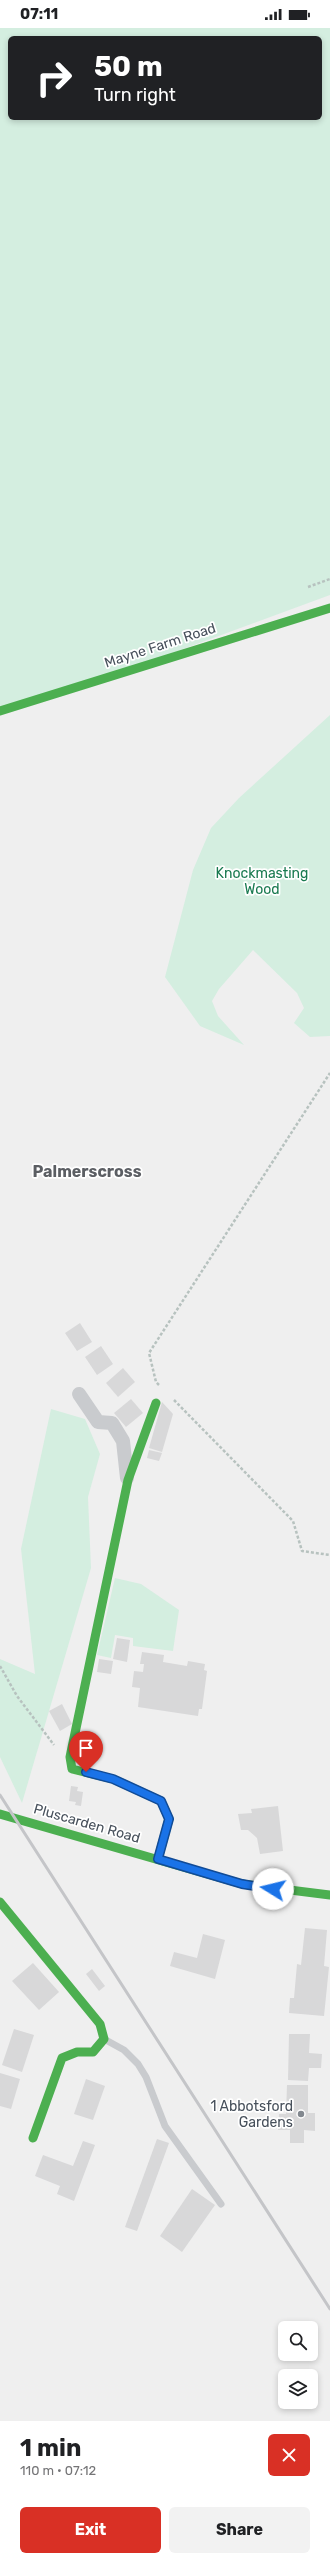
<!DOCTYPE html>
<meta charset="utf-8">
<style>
:root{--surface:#fff;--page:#f2f2f2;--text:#202124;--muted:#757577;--accent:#d93025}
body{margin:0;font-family:Rubik,sans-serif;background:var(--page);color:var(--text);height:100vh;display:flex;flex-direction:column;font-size:15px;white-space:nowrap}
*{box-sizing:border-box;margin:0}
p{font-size:13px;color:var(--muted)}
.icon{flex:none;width:22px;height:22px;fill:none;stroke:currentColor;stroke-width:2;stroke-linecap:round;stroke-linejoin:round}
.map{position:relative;height:2393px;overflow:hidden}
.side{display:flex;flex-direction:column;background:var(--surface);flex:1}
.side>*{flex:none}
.guide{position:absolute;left:8px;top:8px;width:314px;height:84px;border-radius:6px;box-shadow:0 2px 6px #0003;background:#202124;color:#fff;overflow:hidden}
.tools{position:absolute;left:278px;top:2293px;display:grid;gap:8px}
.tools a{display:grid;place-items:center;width:40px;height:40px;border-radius:6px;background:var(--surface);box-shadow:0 2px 6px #0003;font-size:20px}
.pin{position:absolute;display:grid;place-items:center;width:34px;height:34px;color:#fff;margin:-41px -17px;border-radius:50% 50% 50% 0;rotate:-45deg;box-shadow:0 0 4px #0007}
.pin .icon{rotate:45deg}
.me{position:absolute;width:44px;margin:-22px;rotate:279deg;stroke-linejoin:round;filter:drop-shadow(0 0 3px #0008)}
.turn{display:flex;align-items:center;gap:14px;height:84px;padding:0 20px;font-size:18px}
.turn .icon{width:52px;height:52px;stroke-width:2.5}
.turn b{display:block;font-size:28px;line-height:34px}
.round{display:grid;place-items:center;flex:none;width:42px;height:42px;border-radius:6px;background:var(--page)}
.summary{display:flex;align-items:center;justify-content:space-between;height:68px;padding:0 20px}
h1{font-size:24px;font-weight:700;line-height:30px}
.cta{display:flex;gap:8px;margin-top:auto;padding:8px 20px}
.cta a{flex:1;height:46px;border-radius:6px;background:var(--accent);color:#fff;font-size:16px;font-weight:700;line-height:46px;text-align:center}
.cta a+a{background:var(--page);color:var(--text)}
.status{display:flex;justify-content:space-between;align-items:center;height:28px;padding:0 20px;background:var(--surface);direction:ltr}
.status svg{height:11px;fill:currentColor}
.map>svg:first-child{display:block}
.green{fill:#d4eee0;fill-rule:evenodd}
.building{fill:#d8d8d9}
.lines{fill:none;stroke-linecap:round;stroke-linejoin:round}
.path{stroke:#b7c2bf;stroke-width:2.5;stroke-dasharray:3 2;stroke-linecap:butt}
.lane{stroke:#c9cbce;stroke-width:7}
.street{stroke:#c9cbce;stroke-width:14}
.fast{stroke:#4caf50;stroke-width:9}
.rail{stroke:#c4c5c8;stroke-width:3}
.route-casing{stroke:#114b97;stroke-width:10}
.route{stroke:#1a73e8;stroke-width:7}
.poi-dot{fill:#82888f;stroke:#fff;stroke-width:1.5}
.labels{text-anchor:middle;stroke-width:3.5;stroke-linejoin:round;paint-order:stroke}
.street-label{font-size:14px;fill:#47505b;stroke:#fff}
.park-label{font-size:14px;fill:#197a50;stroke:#fff}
.poi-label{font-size:14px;fill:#47505b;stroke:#fff;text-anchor:end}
.quarter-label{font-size:16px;font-weight:bold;fill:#5b5e63;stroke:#fff}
</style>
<div class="status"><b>07:11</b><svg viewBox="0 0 49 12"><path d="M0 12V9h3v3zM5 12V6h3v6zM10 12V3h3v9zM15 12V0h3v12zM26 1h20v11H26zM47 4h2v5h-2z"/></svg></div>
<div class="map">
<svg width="330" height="2393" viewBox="0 0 330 2393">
<rect width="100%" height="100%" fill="#efefef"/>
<g class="green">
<path d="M0 0H330V567L115 646 0 683ZM10 10H320V90H10Z"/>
<path d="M330 687V1008L310 1009 294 995 304 980 297 965 253 922 219 961 212 973 218 988 244 1017 200 998 165 949 193 842 211 800 239 770Z"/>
<path d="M51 1381 85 1391 100 1426 88 1469 91 1540 22 1775 0 1729V1631L35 1646 21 1521Z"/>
<path d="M115 1550 141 1556 179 1582 173 1623 133 1618V1610L115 1607 111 1630 97 1627Z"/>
</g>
<g class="building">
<path d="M80 1295 92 1314 77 1323 65 1305Z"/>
<path d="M101 1318 113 1336 97 1347 85 1329Z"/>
<path d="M123 1340 135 1354 118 1369 106 1355Z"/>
<path d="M131 1371 143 1385 126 1399 114 1385Z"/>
<path d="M162 1374 173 1386 162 1424 149 1420Z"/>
<path d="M149 1422 162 1425 159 1433 147 1430Z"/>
<path d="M117 1610 130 1612 127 1634 113 1631Z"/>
<path d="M142 1624 164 1627 163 1634 187 1638 188 1633 205 1636 204 1642 207 1643 202 1681H199L198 1688 138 1679 140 1660 132 1659 134 1643 143 1644 144 1636H140Z"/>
<path d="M99 1631 113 1633 111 1646 97 1644Z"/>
<path d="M62 1676 72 1696 60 1703 49 1683Z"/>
<path d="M71 1758 78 1759 77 1763 83 1764 81 1778 75 1777 76 1774 69 1773Z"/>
<path d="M278 1778 283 1823 260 1826 257 1810 248 1802H241L238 1786 252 1785 251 1781Z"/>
<path d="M305 1900 327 1902 324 1938 329 1939 324 1988 289 1985 290 1970H294L297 1936 301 1937Z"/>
<path d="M203 1906 225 1912 215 1951 170 1938 174 1924 197 1930Z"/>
<path d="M33 1935 59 1964 39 1982 12 1953Z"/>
<path d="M92 1941 105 1958 99 1963 86 1946Z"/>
<path d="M14 2001 34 2007 22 2044 2 2037Z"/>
<path d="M289 2006H310L309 2025 322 2026 321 2040H309L308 2053 288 2052Z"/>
<path d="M0 2045 20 2051 11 2081 0 2078Z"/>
<path d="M86 2051 105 2058 93 2092 74 2086Z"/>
<path d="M287 2057H308V2085H315V2103L304 2102V2115H290V2102H278L279 2086H286Z"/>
<path d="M157 2111 169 2115 137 2203 125 2199Z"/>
<path d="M83 2113 95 2117 74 2173 57 2166 60 2158 35 2148 43 2127 73 2138Z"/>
<path d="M192 2161 215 2177 182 2224 160 2208Z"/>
</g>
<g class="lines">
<g class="path">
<path d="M308 559 330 551"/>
<path d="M159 1357 156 1354 149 1325 330 1045"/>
<path d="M174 1372 293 1493 302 1523 330 1527"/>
<path d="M0 1638 17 1668 54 1717"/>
</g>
<path class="lane" d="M104 2011 124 2022 138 2036 146 2049 165 2098 221 2176"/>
<path class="street" d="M79 1366 98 1394 112 1395 123 1413 127 1450"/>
<g class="fast">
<path d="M0 683 330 580"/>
<path d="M156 1375 128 1452 70 1729 72 1741 113 1751 161 1773 169 1791 158 1831"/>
<path d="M0 1786 242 1856 330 1867"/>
<path d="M0 1874 100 1996 104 2011 93 2024H77L62 2030 33 2110"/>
</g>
<path class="rail" d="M0 1767 330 2281"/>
</g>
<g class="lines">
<g class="route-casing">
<path id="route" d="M86 1744 113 1751 161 1773 169 1791 158 1831 242 1856 273 1861"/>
</g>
<use href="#route" class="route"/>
</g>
<circle class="poi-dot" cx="301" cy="2086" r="4"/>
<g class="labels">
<g class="street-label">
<text transform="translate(160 617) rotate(-18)" y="5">Mayne Farm Road</text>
<text transform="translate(87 1795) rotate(16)" y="5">Pluscarden Road</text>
</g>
<g class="park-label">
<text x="262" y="850">Knockmasting<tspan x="262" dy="16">Wood</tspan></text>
</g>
<g class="poi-label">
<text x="293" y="2083">1 Abbotsford<tspan x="293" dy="16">Gardens</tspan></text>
</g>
<g class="quarter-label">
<text x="87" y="1149">Palmerscross</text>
</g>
</g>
</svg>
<div class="tools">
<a><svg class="icon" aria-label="search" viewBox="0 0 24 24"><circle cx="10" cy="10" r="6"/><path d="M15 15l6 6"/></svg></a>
<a><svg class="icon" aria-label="layers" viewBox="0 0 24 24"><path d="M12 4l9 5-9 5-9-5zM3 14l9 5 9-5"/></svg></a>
</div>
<div class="pin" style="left:86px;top:1744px;background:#d93025"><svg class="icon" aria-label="arrive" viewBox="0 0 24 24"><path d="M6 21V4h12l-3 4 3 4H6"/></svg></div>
<svg class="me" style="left:273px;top:1861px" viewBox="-20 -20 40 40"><circle r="19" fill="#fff"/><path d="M0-13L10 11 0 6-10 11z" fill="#1a73e8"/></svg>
<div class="guide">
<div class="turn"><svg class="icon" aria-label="right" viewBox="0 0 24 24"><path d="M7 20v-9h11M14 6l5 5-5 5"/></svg><div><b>50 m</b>Turn right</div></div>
</div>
</div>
<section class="side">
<div class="summary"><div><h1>1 min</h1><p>110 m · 07:12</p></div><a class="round" style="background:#d93025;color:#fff"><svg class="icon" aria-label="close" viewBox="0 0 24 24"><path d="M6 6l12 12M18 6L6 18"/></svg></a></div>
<div class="cta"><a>Exit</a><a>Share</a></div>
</section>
